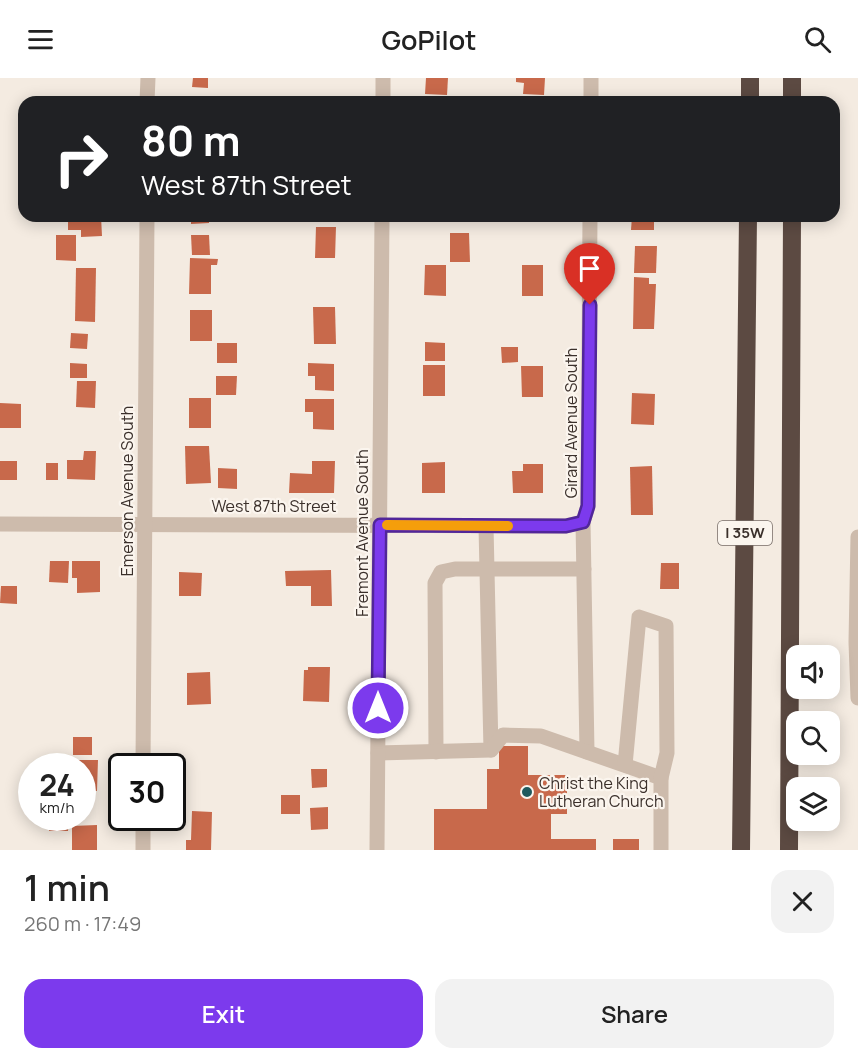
<!DOCTYPE html>
<meta charset="utf-8">
<style>
:root{--surface:#fff;--page:#f2f2f2;--text:#222;--muted:#767676;--accent:#7c3aed}
body{margin:0;font-family:Manrope,sans-serif;background:var(--page);color:var(--text);height:100vh;display:flex;flex-direction:column;font-size:22px;white-space:nowrap}
*{box-sizing:border-box;margin:0}
p{font-size:20px;color:var(--muted)}
.icon{flex:none;width:33px;height:33px;fill:none;stroke:currentColor;stroke-width:2;stroke-linecap:round;stroke-linejoin:round}
.map{position:relative;height:772px;overflow:hidden}
.details{display:flex;flex-direction:column;background:var(--surface);flex:1}
.details>*{flex:none}
.guide{position:absolute;left:18px;top:18px;width:822px;height:126px;border-radius:18px;box-shadow:0 3px 15px #0003;background:#202124;color:#fff;overflow:hidden}
.controls{position:absolute;left:786px;top:567px;display:grid;gap:12px}
.controls a{display:grid;place-items:center;width:54px;height:54px;border-radius:12px;background:var(--surface);box-shadow:0 3px 15px #0003;font-size:30px}
.speed{position:absolute;left:18px;top:675px;display:flex;gap:12px;font-size:30px;font-weight:700;text-align:center}
.speed>*{display:grid;place-content:center;width:78px;height:78px;border-radius:50%;background:var(--surface);box-shadow:0 3px 15px #0003;line-height:1}
.speed small{font-size:15px;font-weight:400}
.speed .limit{border:3px solid #111;border-radius:9px;background:#fff;color:#111}
.pin{position:absolute;display:grid;place-items:center;width:51px;height:51px;color:#fff;margin:-62px -26px;border-radius:50% 50% 50% 0;rotate:-45deg;box-shadow:0 0 6px #0007}
.pin .icon{rotate:45deg}
.me{position:absolute;width:66px;margin:-33px;rotate:0deg;stroke-linejoin:round;filter:drop-shadow(0 0 4px #0008)}
.turn{display:flex;align-items:center;gap:21px;height:126px;padding:0 24px;font-size:27px}
.turn .icon{width:78px;height:78px;stroke-width:2.5}
.turn b{display:block;font-size:42px;line-height:51px}
.round{display:grid;place-items:center;flex:none;width:63px;height:63px;border-radius:18px;background:var(--page)}
.summary{display:flex;align-items:center;justify-content:space-between;height:102px;padding:0 24px}
h1{font-size:36px;font-weight:600;line-height:45px}
.cta{display:flex;gap:12px;margin-top:auto;padding:12px 24px}
.cta a{flex:1;height:69px;border-radius:18px;background:var(--accent);color:#fff;font-size:24px;font-weight:600;line-height:69px;text-align:center}
.cta a+a{background:var(--page);color:var(--text)}
header{display:flex;justify-content:space-between;align-items:center;height:78px;padding:0 24px;background:var(--surface);font-size:27px;font-weight:600}
.map>svg:first-child{display:block}
.building{fill:#c8694b}
.lines{fill:none;stroke-linecap:round;stroke-linejoin:round}
.minor{stroke:#cdbbac;stroke-width:15}
.highway{stroke:#5c4a42;stroke-width:18}
.route-casing{stroke:#51269a;stroke-width:15}
.route{stroke:#7c3aed;stroke-width:10}
.slow{stroke:#f59e0b;stroke-width:10}
.poi-dot{fill:#1f5a5e;stroke:#fbf5ee;stroke-width:2}
.labels{text-anchor:middle;stroke-width:4.5;stroke-linejoin:round;paint-order:stroke}
.shield{fill:#fbf5ee;stroke:#756b66;stroke-width:1.5}
.shield-label{font-size:15px;font-weight:bold;fill:#3b302b}
.street-label{font-size:16px;fill:#3b302b;stroke:#fbf5ee}
.poi-label{font-size:16px;fill:#3b302b;stroke:#fbf5ee;text-anchor:start}
</style>
<header><svg class="icon" aria-label="menu" viewBox="0 0 24 24"><path d="M4 6h16M4 12h16M4 18h16"/></svg>GoPilot<svg class="icon" aria-label="search" viewBox="0 0 24 24"><circle cx="10" cy="10" r="6"/><path d="M15 15l6 6"/></svg></header>
<div class="map">
<svg width="858" height="772" viewBox="0 0 858 772">
<rect width="100%" height="100%" fill="#f4ebe1"/>
<g class="building">
<path d="M193 0H208V10L192 9Z"/>
<path d="M426 0H448L447 17 425 16Z"/>
<path d="M516 0H545L544 17 523 16 524 5 516 4Z"/>
<path d="M101 138 102 158 81 159V152H68V139Z"/>
<path d="M191 138H209V145L191 146Z"/>
<rect x="298" y="138" width="19" height="5"/>
<path d="M632 138H654V152H631Z"/>
<path d="M316 149H336L335 180H315Z"/>
<path d="M450 155H469L470 184H450Z"/>
<path d="M56 157H76V183L56 182Z"/>
<path d="M191 157H209L210 177H192Z"/>
<path d="M635 168H657L656 195H634Z"/>
<path d="M190 180 218 181 217 187H211V216H189Z"/>
<path d="M425 187H446V218L424 217Z"/>
<rect x="522" y="187" width="21" height="31"/>
<path d="M76 190H96L95 244 75 243Z"/>
<path d="M634 199 649 200V206H656L654 251H633Z"/>
<path d="M313 229H335L336 266H314Z"/>
<rect x="190" y="232" width="22" height="31"/>
<path d="M71 255 88 256 87 271 70 270Z"/>
<path d="M425 264 445 265V283H425Z"/>
<rect x="217" y="265" width="20" height="20"/>
<path d="M501 269H518V284L502 285Z"/>
<path d="M70 285 87 286V300H70Z"/>
<path d="M308 285 334 286V313L315 312V298H308Z"/>
<rect x="423" y="287" width="22" height="31"/>
<path d="M521 288H543V319H522Z"/>
<path d="M216 298H237L236 317H216Z"/>
<path d="M77 303H96L95 330 76 329Z"/>
<path d="M632 315 655 316 654 347 631 346Z"/>
<rect x="189" y="320" width="22" height="30"/>
<path d="M305 321H334V352L313 351V334H305Z"/>
<path d="M0 325 21 326V350H0Z"/>
<path d="M185 368H209L211 405 186 406Z"/>
<path d="M84 373H96L95 402 67 401V382H83Z"/>
<rect x="0" y="383" width="17" height="19"/>
<path d="M312 383H335L334 415H289L290 395 312 396Z"/>
<path d="M445 384V415H422V385Z"/>
<rect x="46" y="385" width="12" height="17"/>
<path d="M523 386H543V415H513L512 393H523Z"/>
<path d="M652 388 653 437H631L630 389Z"/>
<path d="M218 390 237 391V411L218 410Z"/>
<path d="M50 483H69L68 505 49 504Z"/>
<path d="M72 483H100V514L77 515V500H72Z"/>
<path d="M661 485H679V511H660Z"/>
<path d="M331 492 332 528H311V508H286L285 493Z"/>
<path d="M179 494 202 495 201 518H179Z"/>
<path d="M1 508H17V526L0 525Z"/>
<path d="M308 589H330L329 624 303 623 304 592H308Z"/>
<path d="M210 594 211 626 187 627V595Z"/>
<rect x="73" y="659" width="19" height="18"/>
<path d="M499 668H528V697H567V736H551V761H596V772H434V731H487V691H499Z"/>
<path d="M72 682H98L97 713H82V688H72Z"/>
<path d="M311 691H327V709L312 710Z"/>
<rect x="281" y="717" width="19" height="19"/>
<path d="M328 729V751L311 752 310 730Z"/>
<path d="M192 733 212 734 211 772H186V762H191Z"/>
<path d="M49 740H69L68 753H49Z"/>
<path d="M97 747V772H72V748Z"/>
<rect x="613" y="761" width="26" height="11"/>
</g>
<g class="lines">
<g class="minor">
<path d="M147 24 148 0"/>
<path d="M383 24V0"/>
<path d="M591 24V0"/>
<path d="M0 446 565 448 583 444"/>
<path d="M486 448 491 672"/>
<path d="M858 459 856 564 858 620"/>
<path d="M436 674 435 505 441 494 455 491H584"/>
<path d="M587 674 583 444 588 428 590 138"/>
<path d="M378 675 491 672 503 657 541 658 661 700V772"/>
<path d="M625 687 639 539 666 548 667 675 661 700"/>
<path d="M143 688 147 138"/>
<path d="M143 772V740"/>
<path d="M377 772 382 138"/>
</g>
<g class="highway">
<path d="M750 24V0"/>
<path d="M792 24V0"/>
<path d="M741 772 748 138"/>
<path d="M789 772 792 138"/>
</g>
</g>
<g class="lines">
<g class="route-casing">
<path id="route" d="M378 630 380 447 566 448 583 444 588 428 590 227"/>
</g>
<use href="#route" class="route"/>
<path class="slow" d="M387 447 508 448"/>
</g>
<circle class="poi-dot" cx="527" cy="714" r="6"/>
<g class="labels">
<rect class="shield" x="718" y="443" width="54" height="24" rx="4.5"/>
<g class="shield-label">
<text x="745" y="460">I 35W</text>
</g>
<g class="street-label">
<text transform="translate(571 345) rotate(-90)" y="6">Girard Avenue South</text>
<text transform="translate(127 413) rotate(-90)" y="6">Emerson Avenue South</text>
<text x="274" y="434">West 87th Street</text>
<text transform="translate(362 455) rotate(-90)" y="6">Fremont Avenue South</text>
</g>
<g class="poi-label">
<text x="539" y="711">Christ the King<tspan x="539" dy="18">Lutheran Church</tspan></text>
</g>
</g>
</svg>
<div class="controls">
<a><svg class="icon" aria-label="sound" viewBox="0 0 24 24"><path d="M4 9h4l5-4v14l-5-4H4zM17 9q2 3 0 6"/></svg></a>
<a><svg class="icon" aria-label="search" viewBox="0 0 24 24"><circle cx="10" cy="10" r="6"/><path d="M15 15l6 6"/></svg></a>
<a><svg class="icon" aria-label="layers" viewBox="0 0 24 24"><path d="M12 4l9 5-9 5-9-5zM3 14l9 5 9-5"/></svg></a>
</div>
<div class="speed"><div>24<small>km/h</small></div><div class="limit">30</div></div>
<div class="pin" style="left:590px;top:227px;background:#d93025"><svg class="icon" aria-label="arrive" viewBox="0 0 24 24"><path d="M6 21V4h12l-3 4 3 4H6"/></svg></div>
<svg class="me" style="left:378px;top:630px" viewBox="-20 -20 40 40"><circle r="17" fill="#7c3aed" stroke="#fff" stroke-width="3"/><path d="M0-11L8 9 0 5-8 9z" fill="#fff"/></svg>
<div class="guide">
<div class="turn"><svg class="icon" aria-label="right" viewBox="0 0 24 24"><path d="M7 20v-9h11M14 6l5 5-5 5"/></svg><div><b>80 m</b>West 87th Street</div></div>
</div>
</div>
<section class="details">
<div class="summary"><div><h1>1 min</h1><p>260 m · 17:49</p></div><a class="round"><svg class="icon" aria-label="close" viewBox="0 0 24 24"><path d="M6 6l12 12M18 6L6 18"/></svg></a></div>
<div class="cta"><a>Exit</a><a>Share</a></div>
</section>
